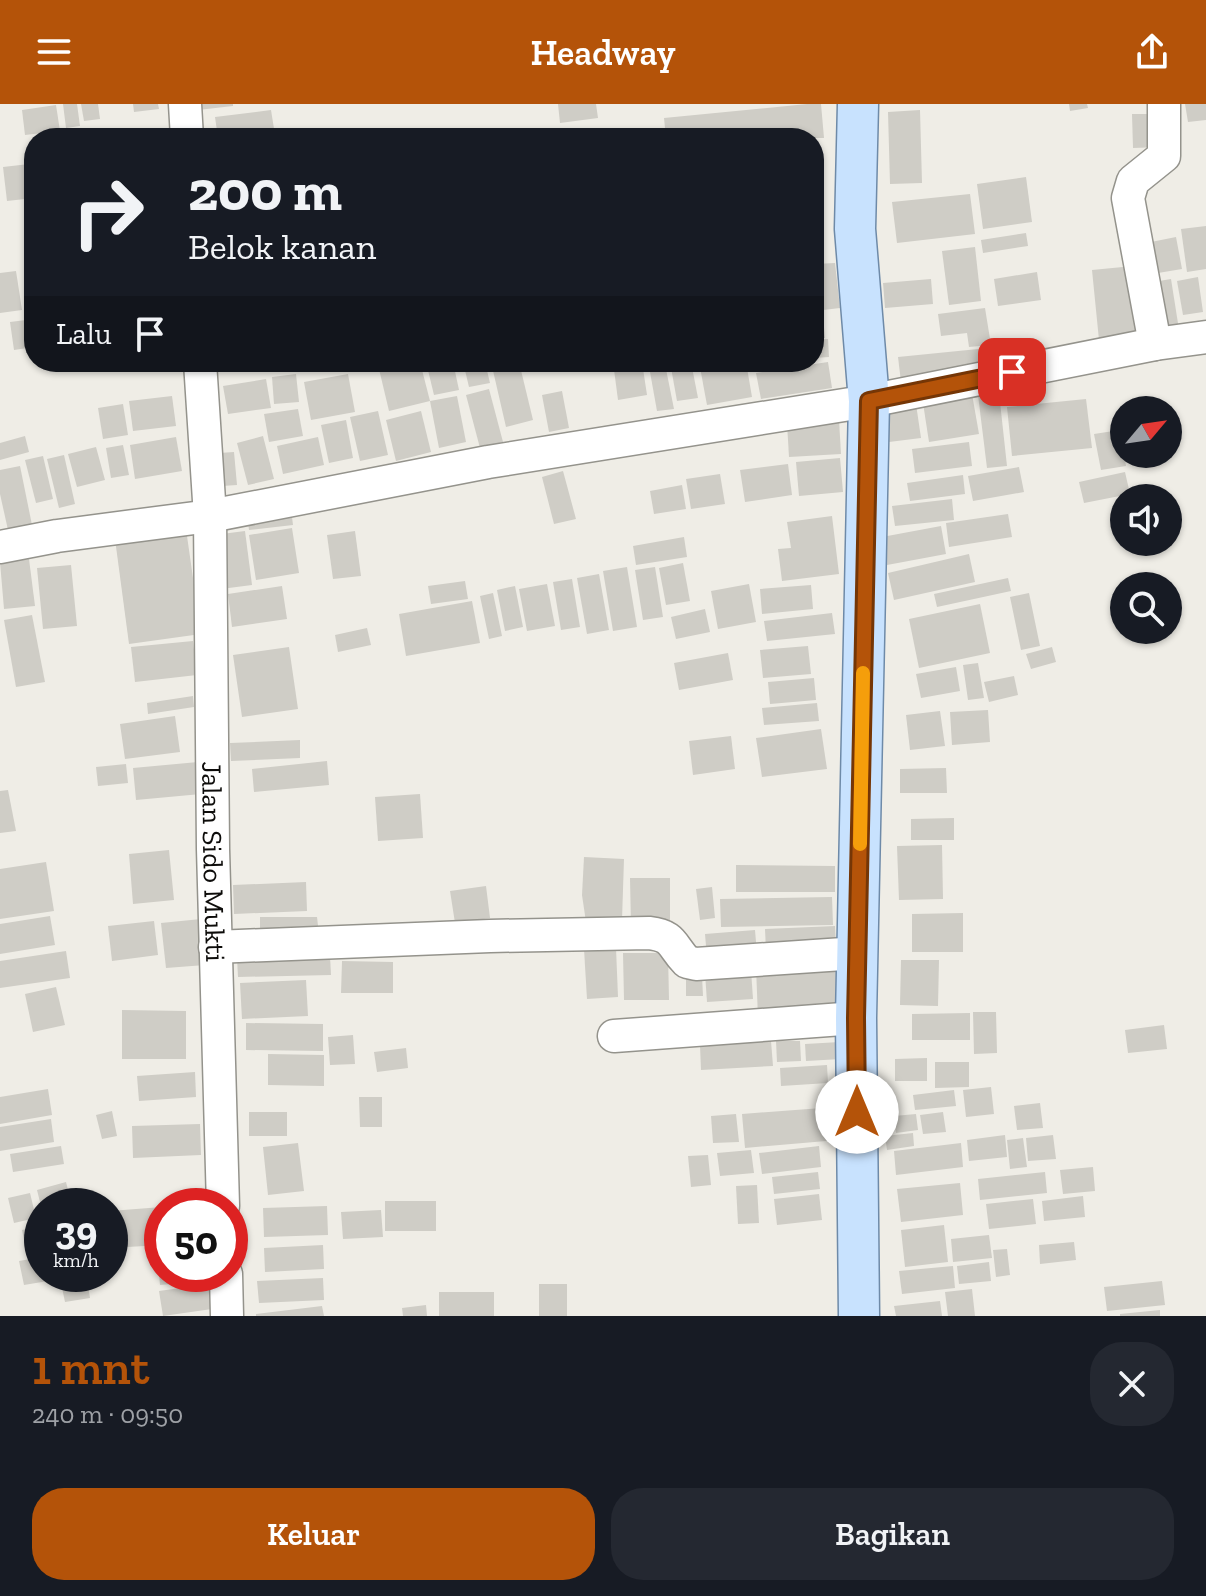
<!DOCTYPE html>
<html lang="id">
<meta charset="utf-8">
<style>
:root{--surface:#171b24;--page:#242831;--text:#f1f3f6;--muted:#9ea1a6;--accent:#b45309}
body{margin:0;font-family:"Zilla Slab",serif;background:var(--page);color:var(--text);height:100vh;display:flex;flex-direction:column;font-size:30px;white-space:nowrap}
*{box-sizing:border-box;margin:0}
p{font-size:26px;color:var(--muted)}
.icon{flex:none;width:44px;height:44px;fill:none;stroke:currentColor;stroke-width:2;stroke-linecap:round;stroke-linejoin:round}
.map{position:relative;height:1212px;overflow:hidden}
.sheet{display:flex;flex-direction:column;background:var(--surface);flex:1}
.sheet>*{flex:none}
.top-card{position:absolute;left:24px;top:24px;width:800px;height:244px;border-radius:32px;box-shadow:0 2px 6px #0004;background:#171b24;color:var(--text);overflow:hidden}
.needle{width:52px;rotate:61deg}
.buttons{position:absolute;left:1110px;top:292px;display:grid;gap:16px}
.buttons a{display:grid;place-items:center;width:72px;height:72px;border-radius:50%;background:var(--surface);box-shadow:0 2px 6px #0004;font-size:40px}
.speed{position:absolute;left:24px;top:1084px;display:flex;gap:16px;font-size:40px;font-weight:700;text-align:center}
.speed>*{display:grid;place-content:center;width:104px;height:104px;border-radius:50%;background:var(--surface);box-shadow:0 2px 6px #0004;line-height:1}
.speed small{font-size:20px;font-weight:400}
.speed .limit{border:12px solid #d22;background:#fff;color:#111}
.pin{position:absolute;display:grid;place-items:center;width:68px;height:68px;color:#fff;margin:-34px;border-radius:16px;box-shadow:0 4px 12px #0006}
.me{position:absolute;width:88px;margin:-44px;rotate:0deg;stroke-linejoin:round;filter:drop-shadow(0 0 6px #0008)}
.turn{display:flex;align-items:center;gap:28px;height:168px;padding:0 32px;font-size:36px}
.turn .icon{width:104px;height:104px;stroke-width:2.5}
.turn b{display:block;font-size:56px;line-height:68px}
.then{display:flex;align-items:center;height:76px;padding:0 32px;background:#0003;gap:16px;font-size:30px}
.round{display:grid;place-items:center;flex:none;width:84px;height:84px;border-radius:32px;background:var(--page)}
.summary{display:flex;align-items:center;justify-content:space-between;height:136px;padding:0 32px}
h1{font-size:48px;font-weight:600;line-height:60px;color:var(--accent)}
.primary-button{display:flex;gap:16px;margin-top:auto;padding:16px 32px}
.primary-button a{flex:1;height:92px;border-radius:32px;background:var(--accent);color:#fff;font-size:32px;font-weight:600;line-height:92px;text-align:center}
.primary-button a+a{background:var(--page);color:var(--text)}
header{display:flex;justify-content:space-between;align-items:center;height:104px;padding:0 32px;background:var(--accent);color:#fff;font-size:36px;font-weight:600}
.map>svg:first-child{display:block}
.building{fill:#cfcdc6}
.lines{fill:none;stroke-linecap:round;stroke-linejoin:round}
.minor-casing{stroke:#94938c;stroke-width:35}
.major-casing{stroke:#6e8aa8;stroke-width:43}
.minor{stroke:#fff;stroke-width:32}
.major{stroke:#c8e2fe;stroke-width:40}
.route-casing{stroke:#753606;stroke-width:20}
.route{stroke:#b45309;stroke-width:14}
.slow{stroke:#f59e0b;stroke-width:14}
.labels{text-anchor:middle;stroke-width:6;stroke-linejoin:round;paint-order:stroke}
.street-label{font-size:28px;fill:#0d0c0a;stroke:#efede6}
</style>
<header><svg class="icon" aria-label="menu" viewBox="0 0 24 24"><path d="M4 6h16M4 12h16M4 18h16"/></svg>Headway<svg class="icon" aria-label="share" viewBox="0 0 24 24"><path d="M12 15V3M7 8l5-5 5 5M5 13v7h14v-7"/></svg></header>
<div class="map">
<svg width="1206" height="1212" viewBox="0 0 1206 1212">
<rect width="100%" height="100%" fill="#efede6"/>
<g class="building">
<path d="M63 0H77L80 22 66 24Z"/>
<path d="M81 0H98L100 15 84 17Z"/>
<path d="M133 0H158L159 5 134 8Z"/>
<path d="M198 0H233V2L198 6Z"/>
<path d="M558 0H596L598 14 560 19Z"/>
<path d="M807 0H821L824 34H666L664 14Z"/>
<path d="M1069 0H1087L1088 4 1070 7Z"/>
<path d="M1185 0H1206V16L1188 18Z"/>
<path d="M56 1 60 27 25 31 22 6Z"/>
<path d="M271 6 275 31 218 34 215 13Z"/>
<path d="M920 6 922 79 890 80 888 8Z"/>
<path d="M1132 10H1161L1162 43 1133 44Z"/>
<path d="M602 26 603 34H568L567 32Z"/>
<path d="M29 60 34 94 7 97 3 63Z"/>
<path d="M1026 73 1032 118 983 125 977 80Z"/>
<path d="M970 90 975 130 897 139 892 98Z"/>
<path d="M1206 122V165L1187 168 1181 125Z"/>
<path d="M1026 129 1028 142 983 149 981 136Z"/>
<path d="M1176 133 1182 165 1152 170 1146 139Z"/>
<path d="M975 143 981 197 949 201 942 147Z"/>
<path d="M835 159 840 204 815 207 814 160Z"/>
<path d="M1133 162 1140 232 1099 236 1092 166Z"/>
<path d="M16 167 22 206 0 209V169Z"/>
<path d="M34 167V201H32L28 168Z"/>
<path d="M1037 168 1041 196 998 202 994 175Z"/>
<path d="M1198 173 1203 208 1183 211 1177 177Z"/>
<path d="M931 175 933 200 885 204 883 179Z"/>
<path d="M1171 175 1180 232 1162 235 1153 178Z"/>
<path d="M985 204 991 241 969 243 967 229 941 232 938 210Z"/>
<path d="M823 213 825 234 814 235V214Z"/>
<path d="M34 215V243L14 246 10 218Z"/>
<path d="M828 235 829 253 814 254V236Z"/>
<path d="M988 244 991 269 901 278 898 253Z"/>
<path d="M267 258H311L312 260 268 266Z"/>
<path d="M407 258H420L430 297 389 307 379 265Z"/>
<path d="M426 258H453L459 286 434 291Z"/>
<path d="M463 258H485L490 279 469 283Z"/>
<path d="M491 258H519L533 316 506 323Z"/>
<path d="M613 258H642L647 291 618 296Z"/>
<path d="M670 258H691L698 294 677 297Z"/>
<path d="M699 258H746L752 293 707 301Z"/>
<path d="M828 258 832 284 761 295 756 269Z"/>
<path d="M666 265 674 305 657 307 650 268Z"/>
<path d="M296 270 299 298 274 300 272 273Z"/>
<path d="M348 270 355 308 311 316 304 278Z"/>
<path d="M266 275 271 304 228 310 223 282Z"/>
<path d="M489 285 503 338 480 344 466 291Z"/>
<path d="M562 287 569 324 549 328 542 291Z"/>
<path d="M999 289 1007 362 987 364 978 291Z"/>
<path d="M972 290 979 330 929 338 923 299Z"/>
<path d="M172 292 176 322 133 327 129 297Z"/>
<path d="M457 292 466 338 439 344 430 297Z"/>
<path d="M1086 295 1092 344 1012 352 1007 303Z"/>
<path d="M123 300 128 331 103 335 98 304Z"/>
<path d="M916 300 921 334 889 338 884 305Z"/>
<path d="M298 305 303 332 269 338 264 310Z"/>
<path d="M378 307 388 351 360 357 350 313Z"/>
<path d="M421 307 431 348 396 357 386 316Z"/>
<path d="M346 316 353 354 329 359 321 321Z"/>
<path d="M839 316 841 350 789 353 787 319Z"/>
<path d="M1120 326 1126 362 1101 366 1094 330Z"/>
<path d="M25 332 29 348 0 356V339Z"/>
<path d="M263 332 274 375 248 381 237 339Z"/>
<path d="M176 333 182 367 135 375 130 341Z"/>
<path d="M318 333 324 361 283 370 277 342Z"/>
<path d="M969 338 972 362 915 369 912 345Z"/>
<path d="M123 341 129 371 111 374 106 344Z"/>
<path d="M96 343 105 376 77 383 68 350Z"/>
<path d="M234 348 237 381 222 382 219 349Z"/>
<path d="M64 351 75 400 59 404 47 355Z"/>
<path d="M43 352 53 395 36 399 25 356Z"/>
<path d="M840 354 843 388 799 392 796 358Z"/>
<path d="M788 360 792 391 745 398 740 366Z"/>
<path d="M20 362 32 421 8 426 0 390V366Z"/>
<path d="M1019 363 1024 388 973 397 968 372Z"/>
<path d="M563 367 576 415 554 420 542 373Z"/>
<path d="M1125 368 1130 390 1084 399 1079 378Z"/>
<path d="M720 370 725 400 691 405 686 375Z"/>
<path d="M963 371 965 390 910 397 907 379Z"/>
<path d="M682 381 686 405 654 410 650 387Z"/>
<path d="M952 395 954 416 895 422 892 402Z"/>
<path d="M291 405 293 421 249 426 247 410Z"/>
<path d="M1008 410 1012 433 949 443 946 419Z"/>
<path d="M832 412 839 470 782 477 778 445 791 444 787 418Z"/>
<path d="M941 422 946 450 887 461 882 433Z"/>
<path d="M292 424 299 469 256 476 249 431Z"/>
<path d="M186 425 201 530 129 540 115 435Z"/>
<path d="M245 427 252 481 221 485 214 431Z"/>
<path d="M355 427 361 472 333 475 327 431Z"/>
<path d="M684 433 687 453 636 461 633 442Z"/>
<path d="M969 450 975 478 894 496 888 469Z"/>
<path d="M29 455 35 502 4 505 0 458Z"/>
<path d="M683 459 690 497 666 501 659 464Z"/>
<path d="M71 461 77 522 43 525 37 464Z"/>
<path d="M627 463 637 523 613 527 603 467Z"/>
<path d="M655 463 663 513 643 516 635 466Z"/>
<path d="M599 470 609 526 587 530 577 474Z"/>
<path d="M1008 474 1011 487 937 503 934 490Z"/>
<path d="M572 475 580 523 561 526 553 478Z"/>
<path d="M465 477 468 495 431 500 428 482Z"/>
<path d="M547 480 555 522 527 527 519 485Z"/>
<path d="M749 480 756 518 718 525 711 487Z"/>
<path d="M811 481 813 505 762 510 760 485Z"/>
<path d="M282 482 287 515 232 523 228 490Z"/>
<path d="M515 482 523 523 505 527 497 486Z"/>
<path d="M493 489 502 532 489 535 480 492Z"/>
<path d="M1029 489 1040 542 1021 546 1010 493Z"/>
<path d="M472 497 480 539 406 552 399 510Z"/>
<path d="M980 500 990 549 919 564 909 515Z"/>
<path d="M705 505 710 528 676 535 671 513Z"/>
<path d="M832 509 835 530 767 537 764 517Z"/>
<path d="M32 511 45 578 16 583 4 516Z"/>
<path d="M367 524 371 541 338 548 335 531Z"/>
<path d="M193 537 197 571 135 578 131 543Z"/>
<path d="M808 542 811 570 763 574 760 546Z"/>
<path d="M289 543 298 605 242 613 233 551Z"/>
<path d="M1052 543 1056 558 1031 565 1026 550Z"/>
<path d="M728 549 733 576 679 586 674 559Z"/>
<path d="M978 559 984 594 968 596 963 561Z"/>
<path d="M956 563 960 587 921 594 916 570Z"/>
<path d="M1014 572 1018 591 989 598 984 578Z"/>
<path d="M814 574 816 596 770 600 768 578Z"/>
<path d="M193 592 194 603 148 610 147 599Z"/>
<path d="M817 599 819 617 764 621 762 604Z"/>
<path d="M988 606 990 638 952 641 950 608Z"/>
<path d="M940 607 945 642 910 646 906 611Z"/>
<path d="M175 612 180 648 125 655 120 620Z"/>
<path d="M821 625 827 665 762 673 756 634Z"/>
<path d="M731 632 735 665 693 671 689 637Z"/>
<path d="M300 636V654L231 657 230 639Z"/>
<path d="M327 657 329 681 254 688 252 665Z"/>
<path d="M198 658 201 690 136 696 133 664Z"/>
<path d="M126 660 128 679 98 682 96 663Z"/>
<path d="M946 664 947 689H900V665Z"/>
<path d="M8 686 16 727 0 729V687Z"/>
<path d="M420 690 423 734 378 737 375 693Z"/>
<path d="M954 714V736H911V715Z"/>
<path d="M942 741 943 795 899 796 897 742Z"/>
<path d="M169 746 174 796 133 800 129 750Z"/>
<path d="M584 753 624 755 622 816 586 818 582 791Z"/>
<path d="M46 758 54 807 0 815V765Z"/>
<path d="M736 761 835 762V788H736Z"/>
<path d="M630 774H670V821L631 822Z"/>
<path d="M306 778 307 807 234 810 233 781Z"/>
<path d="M486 782 490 814 455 819 450 787Z"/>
<path d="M712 783 715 814 700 816 696 785Z"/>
<path d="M832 793 833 821 721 823 720 795Z"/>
<path d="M963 809V848H912V810Z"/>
<path d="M50 812 55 841 0 850V820Z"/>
<path d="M260 813H317L319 830H260Z"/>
<path d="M201 815 205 861 166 864 161 819Z"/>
<path d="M154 817 158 851 112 857 108 822Z"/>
<path d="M835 822 836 844 766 847 765 825Z"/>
<path d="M755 826 757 850 707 854 705 830Z"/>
<path d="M616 844 618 893 587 895 584 845Z"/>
<path d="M66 847 70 874 0 884V857Z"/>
<path d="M623 849H668L669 896H624Z"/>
<path d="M330 852 331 871 238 873 237 854Z"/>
<path d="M901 856H939L938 902 900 901Z"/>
<path d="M342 857 393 858V889H341Z"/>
<path d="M841 859 844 909 758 914 756 863Z"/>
<path d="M751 866 753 895 707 898 705 869Z"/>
<path d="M686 872H702L703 892H686Z"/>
<path d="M306 876 308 912 242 915 240 879Z"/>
<path d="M56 883 65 921 33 928 25 890Z"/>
<path d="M122 906 186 907V955H122Z"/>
<path d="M973 908H996L997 949 974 950Z"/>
<path d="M970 909V936H912V910Z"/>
<path d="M246 919 323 920V947L246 946Z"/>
<path d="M1164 921 1167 945 1128 949 1125 926Z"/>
<path d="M353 931 355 960 330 961 328 933Z"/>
<path d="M771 937 773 962 701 966 700 941Z"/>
<path d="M776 937H800L801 957 777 958Z"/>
<path d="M840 938 841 955 806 957 805 940Z"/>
<path d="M406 944 408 964 377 968 374 948Z"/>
<path d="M268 950 324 951V982L268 981Z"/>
<path d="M927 954V977H895V955Z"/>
<path d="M935 958H969V983L935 984Z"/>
<path d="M827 961 828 979 781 982 780 964Z"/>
<path d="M195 968 196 993 139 997 137 972Z"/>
<path d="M991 983 994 1010 966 1013 963 986Z"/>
<path d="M48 985 52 1011 0 1020V993Z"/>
<path d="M954 986 956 1002 915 1006 913 991Z"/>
<path d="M359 993H382V1023H360Z"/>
<path d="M1040 999 1043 1024 1017 1026 1014 1002Z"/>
<path d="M835 1003 838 1036 745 1044 742 1010Z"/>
<path d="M112 1007 117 1032 102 1035 96 1011Z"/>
<rect x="249" y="1008" width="38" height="24"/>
<path d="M943 1008 946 1028 923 1030 920 1011Z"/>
<path d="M736 1010 739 1038 713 1039 711 1012Z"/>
<path d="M916 1010 918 1026 896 1029 894 1012Z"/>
<path d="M51 1015 54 1038 0 1047V1023Z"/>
<path d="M200 1020 201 1051 133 1054 132 1022Z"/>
<path d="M913 1029 914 1042 887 1046 885 1032Z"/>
<path d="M1005 1031 1007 1053 969 1057 967 1036Z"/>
<path d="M1053 1031 1056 1055 1028 1057 1026 1034Z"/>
<path d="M1023 1034 1027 1063 1010 1065 1007 1036Z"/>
<path d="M298 1039 304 1087 268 1091 263 1043Z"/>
<path d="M961 1039 963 1063 896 1071 894 1047Z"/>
<path d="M61 1042 64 1060 13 1068 10 1050Z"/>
<path d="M819 1042 821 1063 762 1070 759 1049Z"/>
<path d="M751 1046 754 1069 720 1072 717 1049Z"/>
<path d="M708 1051 711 1081 691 1083 688 1052Z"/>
<path d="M1093 1063 1095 1087 1063 1090 1060 1066Z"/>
<path d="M818 1068 820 1085 774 1090 772 1073Z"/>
<path d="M1045 1068 1047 1089 980 1096 978 1075Z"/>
<path d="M66 1078 72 1102H41L37 1086Z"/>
<path d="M960 1079 963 1111 901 1118 897 1085Z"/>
<path d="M757 1081 759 1119 738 1120 736 1082Z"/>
<path d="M30 1089 36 1114 14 1119 8 1094Z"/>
<path d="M819 1090 822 1116 777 1121 774 1095Z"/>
<path d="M1083 1092 1085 1113 1044 1117 1042 1097Z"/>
<path d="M1033 1095 1036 1120 989 1125 986 1100Z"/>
<rect x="385" y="1097" width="51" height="30"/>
<path d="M327 1102 328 1131 264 1133 263 1104Z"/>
<path d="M162 1103V1141L110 1144V1107Z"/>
<path d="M381 1106 383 1133 343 1135 341 1108Z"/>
<path d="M944 1121 948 1158 905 1163 901 1126Z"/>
<path d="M42 1122V1146L27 1150 22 1126Z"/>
<path d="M989 1131 992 1154 953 1158 951 1135Z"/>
<path d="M1074 1138 1076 1156 1040 1160 1039 1141Z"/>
<path d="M323 1141 324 1165 265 1168 264 1144Z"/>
<path d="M1007 1145 1010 1171 996 1173 993 1146Z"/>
<path d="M42 1153V1170L78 1172 24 1181 19 1157Z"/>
<path d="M989 1158 991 1177 959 1180 957 1162Z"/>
<path d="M158 1159H162V1170H205V1177L160 1181Z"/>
<path d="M953 1162 955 1184 902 1190 899 1167Z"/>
<path d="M323 1174 324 1196 259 1199 257 1177Z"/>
<path d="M87 1175 90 1194 65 1198 61 1179Z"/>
<path d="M1162 1177 1165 1201 1107 1207 1104 1183Z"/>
<path d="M209 1180 212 1205 163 1212 159 1187Z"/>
<rect x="539" y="1180" width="28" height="32"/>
<path d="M972 1185 975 1212H948L945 1188Z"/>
<rect x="439" y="1188" width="55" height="24"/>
<path d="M940 1197 942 1212H896L894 1202Z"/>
<path d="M426 1201 427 1212H403L402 1204Z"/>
<path d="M322 1202 324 1212H256V1210Z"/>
<path d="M1160 1206V1212H1120V1210Z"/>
</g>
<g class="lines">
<g class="minor-casing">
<g id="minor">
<path d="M185 0 187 34"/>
<path d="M1155 240 1128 94 1133 77 1164 52V0"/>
<path id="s1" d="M200 258 210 412 213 745 223 1102"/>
<path d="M0 443 57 432 210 412 488 358 869 297 1155 240 1206 233"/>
<path d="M215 843 490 832 649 829C675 832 671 842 687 858L696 860 858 849"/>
<path d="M614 932 856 914"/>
<path d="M226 1170 227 1212"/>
</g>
</g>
<g class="major-casing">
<path id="major" d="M858 0 855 125 869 297 856 914 859 1212"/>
</g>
<use href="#minor" class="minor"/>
<use href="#major" class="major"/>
</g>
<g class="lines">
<g class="route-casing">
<path id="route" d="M857 1008 856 914 869 297 1012 268"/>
</g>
<use href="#route" class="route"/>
<path class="slow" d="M860 740 863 569"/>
</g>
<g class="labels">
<g class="street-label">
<text dy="10" stroke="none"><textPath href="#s1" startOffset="500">Jalan Sido Mukti</textPath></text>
</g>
</g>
</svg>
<div class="buttons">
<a><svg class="needle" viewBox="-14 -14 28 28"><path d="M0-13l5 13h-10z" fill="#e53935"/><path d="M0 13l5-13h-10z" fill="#9ea1a6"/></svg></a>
<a><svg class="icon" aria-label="sound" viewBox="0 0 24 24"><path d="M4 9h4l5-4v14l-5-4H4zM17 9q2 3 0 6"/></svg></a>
<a><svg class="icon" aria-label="search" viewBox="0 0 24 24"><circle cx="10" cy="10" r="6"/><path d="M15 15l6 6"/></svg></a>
</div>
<div class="speed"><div>39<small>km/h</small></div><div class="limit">50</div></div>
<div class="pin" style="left:1012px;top:268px;background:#d93025"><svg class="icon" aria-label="arrive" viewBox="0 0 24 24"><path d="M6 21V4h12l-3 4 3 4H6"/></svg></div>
<svg class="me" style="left:857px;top:1008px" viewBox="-20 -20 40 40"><circle r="19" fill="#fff"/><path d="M0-13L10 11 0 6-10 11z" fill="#b45309"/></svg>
<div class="top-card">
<div class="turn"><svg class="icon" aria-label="right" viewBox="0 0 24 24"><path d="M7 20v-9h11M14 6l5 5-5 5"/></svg><div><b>200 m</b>Belok kanan</div></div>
<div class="then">Lalu<svg class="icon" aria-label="arrive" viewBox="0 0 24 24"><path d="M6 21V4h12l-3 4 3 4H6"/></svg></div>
</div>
</div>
<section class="sheet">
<div class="summary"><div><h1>1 mnt</h1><p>240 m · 09:50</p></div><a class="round"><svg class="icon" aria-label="close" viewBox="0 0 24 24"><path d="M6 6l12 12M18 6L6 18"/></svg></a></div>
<div class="primary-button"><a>Keluar</a><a>Bagikan</a></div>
</section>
